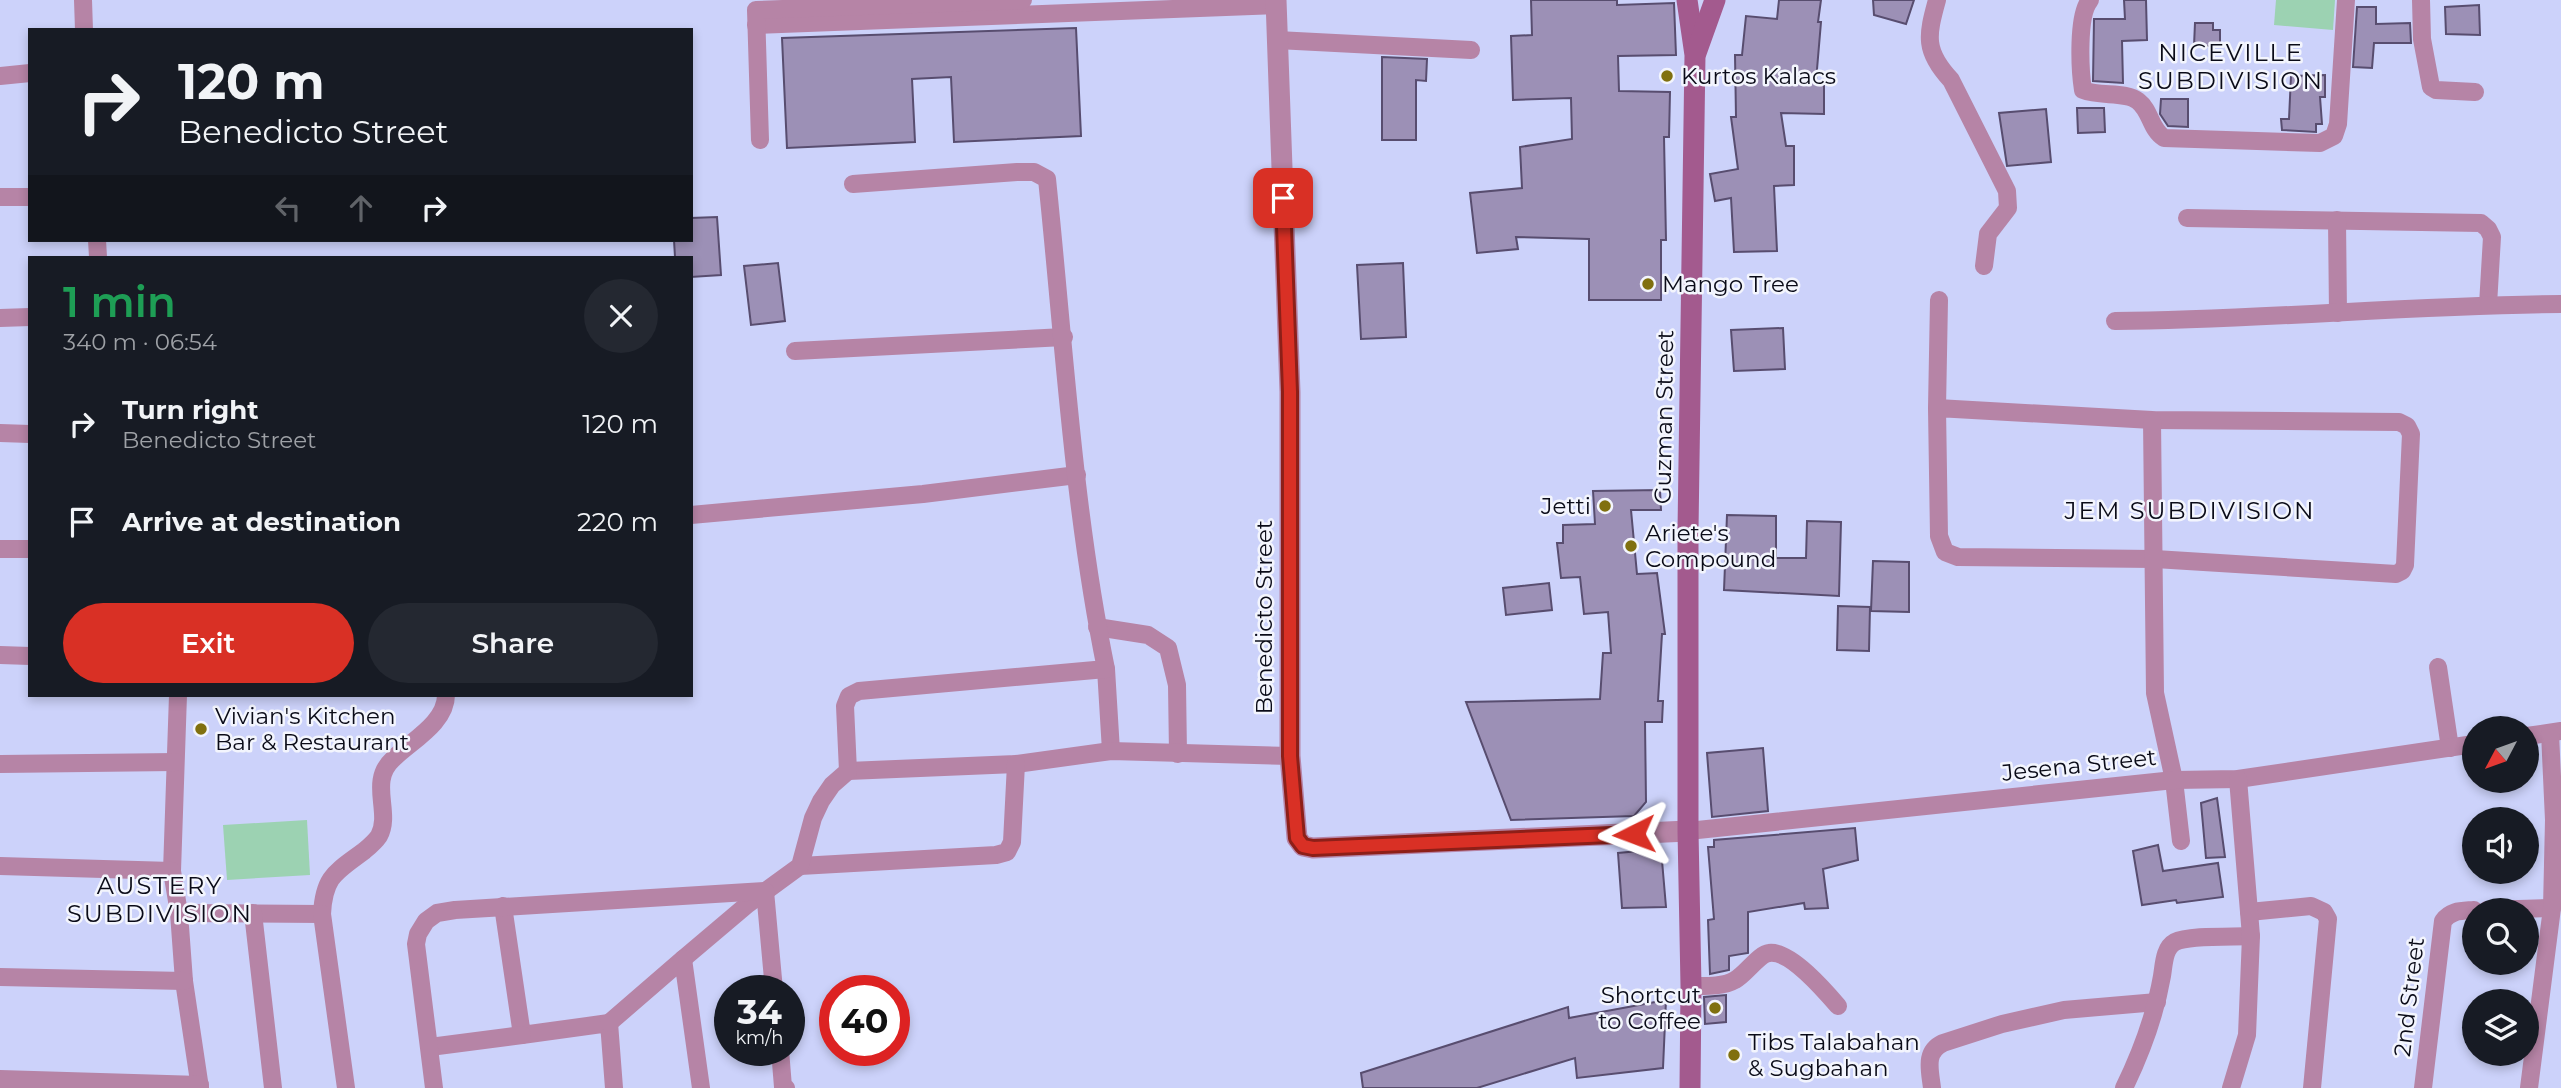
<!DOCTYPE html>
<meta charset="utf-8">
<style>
:root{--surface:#171b24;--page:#242831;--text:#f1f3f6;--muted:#9ea1a6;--accent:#d93025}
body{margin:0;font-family:Montserrat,sans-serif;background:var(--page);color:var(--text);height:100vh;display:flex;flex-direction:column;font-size:26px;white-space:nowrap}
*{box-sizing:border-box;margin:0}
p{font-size:23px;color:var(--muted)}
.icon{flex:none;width:38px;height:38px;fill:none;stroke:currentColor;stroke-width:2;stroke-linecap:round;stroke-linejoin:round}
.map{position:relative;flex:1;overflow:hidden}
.drawer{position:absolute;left:28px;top:256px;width:665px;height:441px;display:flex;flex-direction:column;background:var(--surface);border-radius:0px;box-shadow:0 4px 10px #0003}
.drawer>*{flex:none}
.guide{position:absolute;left:28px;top:28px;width:665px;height:214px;border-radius:0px;box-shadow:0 4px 10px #0003;background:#171b24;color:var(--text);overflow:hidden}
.needle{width:46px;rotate:229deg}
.buttons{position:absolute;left:2462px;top:716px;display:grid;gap:14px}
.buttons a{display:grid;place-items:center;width:77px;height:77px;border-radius:50%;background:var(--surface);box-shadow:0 4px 10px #0003;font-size:35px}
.speed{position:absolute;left:714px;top:975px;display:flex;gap:14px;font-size:35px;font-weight:700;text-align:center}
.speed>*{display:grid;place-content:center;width:91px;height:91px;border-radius:50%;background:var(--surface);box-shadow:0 4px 10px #0003;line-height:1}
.speed small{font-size:18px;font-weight:400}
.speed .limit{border:10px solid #d22;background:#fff;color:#111}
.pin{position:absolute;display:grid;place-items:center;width:60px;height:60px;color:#fff;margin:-30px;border-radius:14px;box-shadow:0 4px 10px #0006}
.me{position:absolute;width:77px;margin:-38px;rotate:267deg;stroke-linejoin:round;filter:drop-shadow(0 0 5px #0008)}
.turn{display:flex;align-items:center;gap:24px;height:147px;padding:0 35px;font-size:32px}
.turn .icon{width:91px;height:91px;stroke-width:2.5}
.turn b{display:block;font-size:49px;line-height:60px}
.lanes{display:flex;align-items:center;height:66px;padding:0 35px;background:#0003;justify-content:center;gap:35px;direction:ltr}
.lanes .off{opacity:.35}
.round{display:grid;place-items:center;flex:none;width:74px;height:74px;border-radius:37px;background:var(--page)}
.headline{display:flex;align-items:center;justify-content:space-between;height:119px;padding:0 35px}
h1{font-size:42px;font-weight:600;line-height:52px;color:#1e9e55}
.button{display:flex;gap:14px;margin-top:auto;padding:14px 35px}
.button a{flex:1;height:80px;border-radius:42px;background:var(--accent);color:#fff;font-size:28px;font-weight:600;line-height:80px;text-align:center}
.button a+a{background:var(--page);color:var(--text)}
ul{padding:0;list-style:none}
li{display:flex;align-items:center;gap:21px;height:98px;padding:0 35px}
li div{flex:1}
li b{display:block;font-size:26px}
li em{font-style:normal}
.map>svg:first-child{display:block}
.park{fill:#9cd2b2}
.building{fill:#9c90b6;stroke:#584d6f;stroke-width:2}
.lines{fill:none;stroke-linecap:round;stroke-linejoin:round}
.minor{stroke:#b684a6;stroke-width:18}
.tertiary{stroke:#b684a6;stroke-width:21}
.secondary{stroke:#a35a8e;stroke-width:21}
.route-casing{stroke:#8d1f18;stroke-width:18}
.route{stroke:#d93025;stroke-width:12}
.poi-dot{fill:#80700f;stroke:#f3f5fd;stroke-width:2.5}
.labels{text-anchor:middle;stroke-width:5;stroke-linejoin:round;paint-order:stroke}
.poi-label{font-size:23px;fill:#0a0b18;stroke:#f3f5fd;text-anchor:start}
.street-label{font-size:23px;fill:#0a0b18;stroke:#f3f5fd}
.neighbourhood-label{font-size:24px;letter-spacing:2px;fill:#0a0b18;stroke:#f3f5fd}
</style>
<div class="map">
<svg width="2561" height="1088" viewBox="0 0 2561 1088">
<rect width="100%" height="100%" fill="#ccd2fa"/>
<g class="park">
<path d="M2276 0H2335L2333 30 2274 25Z"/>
<path d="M307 820 310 875 227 880 223 825Z"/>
</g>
<g class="building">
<path d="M1531 0H1617V5L1674 3 1676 55 1618 56 1619 91 1670 92 1669 137H1664L1666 240H1661V300H1589V239L1516 237 1518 249 1477 253 1470 193 1522 188 1520 147 1572 139 1571 98 1513 100 1511 36 1532 35Z"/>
<path d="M1779 0H1821L1818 22H1821L1816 81H1824V114L1781 113 1786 146H1794V185L1774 186 1777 251 1734 252 1731 198 1715 201 1710 174 1738 169 1731 117H1736L1735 55H1742L1746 16 1777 19Z"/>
<path d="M1873 0H1914L1906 24 1874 15Z"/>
<path d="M2124 0H2146L2147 40 2122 41 2123 83 2093 81 2094 19H2125Z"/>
<path d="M2479 5 2480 35 2446 34 2445 7Z"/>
<path d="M2357 7H2376V24L2410 23 2411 43H2374L2372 68 2353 67Z"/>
<path d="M2195 23H2213V30H2220V46H2194Z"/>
<path d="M1076 28 1081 136 954 142 951 77 912 79 915 142 787 148 782 38Z"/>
<path d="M1382 57 1427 59 1426 81 1416 80V140H1382Z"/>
<path d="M2325 75V97H2320L2322 124H2316V132L2282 130 2281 119H2289L2291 76Z"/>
<path d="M2161 99H2188V127L2168 126 2160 114Z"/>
<path d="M2077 108H2104L2105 132 2078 133Z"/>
<path d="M2046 109 2051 162 2007 166 1999 113Z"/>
<path d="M717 217 721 275 691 277V257H675L674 240H691V218Z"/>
<path d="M778 263 785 321 751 325 744 266Z"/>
<path d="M1403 263 1406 337 1361 339 1357 265Z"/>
<path d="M1783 328 1785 369 1734 371 1731 330Z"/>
<path d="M1660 490 1661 510H1631L1637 574 1657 573 1665 634H1662L1658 701H1663L1662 722H1645L1646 802 1634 816 1511 820 1466 702 1600 699 1603 653H1611L1608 612 1584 614 1580 577 1561 578 1557 543H1563V525L1595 524 1593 491Z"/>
<path d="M1727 515 1776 516V558H1806L1807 521 1841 522 1839 596 1724 590Z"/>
<path d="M1873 561 1909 562V612L1871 611Z"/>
<path d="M1549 583 1552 610 1506 615 1503 588Z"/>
<path d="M1838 606 1870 607 1869 651 1837 650Z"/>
<path d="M1763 748 1768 811 1712 817 1707 753Z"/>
<path d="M2217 798 2225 857 2206 858 2201 803Z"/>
<path d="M1855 828 1858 860 1823 869 1828 908 1805 909 1804 903 1748 912V953L1729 956V970L1710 974 1708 920 1714 919 1708 847H1714V840Z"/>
<path d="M2158 845 2163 871 2218 863 2223 897 2177 903 2176 900 2142 905 2133 851Z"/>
<path d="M1661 849 1666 907 1622 908 1618 853Z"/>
<path d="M1726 995V1022L1705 1024 1704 997Z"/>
<path d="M1666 1000 1663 1068 1577 1078 1575 1058 1477 1088H1363L1361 1073 1568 1007 1569 1018Z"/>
</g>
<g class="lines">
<g class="minor">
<path d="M83 0 84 30"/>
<path d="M1937 0C1927 36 1924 51 1951 80L2007 191 2008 208 1988 234 1984 266"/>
<path d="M2090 0C2077 15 2080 71 2083 90 2100 97 2126 91 2138 101 2151 111 2150 129 2164 138L2320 143 2334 136 2338 124 2346 0"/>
<path d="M2421 0 2422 39 2431 87 2436 90 2475 92"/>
<path d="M756 25 1277 5"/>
<path d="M1277 40 1471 50"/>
<path d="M0 76 30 73"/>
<path d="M760 140 756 10 1023 0"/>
<path d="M0 197H30"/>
<path d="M2187 218 2481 223 2488 229 2492 237 2488 305"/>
<path d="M2337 220 2338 313"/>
<path d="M97 240 98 257"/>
<path d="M0 318 30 317"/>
<path d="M2115 321C2264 320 2412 305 2561 304"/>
<path d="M795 351 1064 337"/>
<path d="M1937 408 2152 420 2399 422 2407 426 2411 434 2405 565 2402 571 2396 574 2155 559 1958 557 1945 552 1939 536 1937 408 1939 300"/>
<path d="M2152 420 2155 693 2174 780 2181 841"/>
<path d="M0 433 30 434"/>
<path d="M691 515 923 494 1077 475"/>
<path d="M0 549H30"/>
<path d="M1097 627 1148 635 1168 648 1177 685 1178 754"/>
<path d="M0 655 30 656"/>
<path d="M2438 667 2450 748"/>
<path d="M1106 669 1111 751"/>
<path d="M178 695 172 871 179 913 184 981 200 1088"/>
<path d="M2527 736 2561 731"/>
<path d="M0 764 175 762"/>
<path d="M848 771 1016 764 1111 751 1290 756"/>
<path d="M1688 831 2174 780 2238 779 2474 744"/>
<path d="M0 866 172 871"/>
<path d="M800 866 996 855 1007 852 1012 842 1016 764"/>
<path d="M503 906 522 1035 609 1023 614 1088"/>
<path d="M2487 910 2552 908"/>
<path d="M2249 912 2311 906 2324 912 2328 919 2312 1088"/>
<path d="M179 913 322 914C324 876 336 872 364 851 370 846 375 842 379 836 392 812 368 782 393 759 411 741 446 723 446 695"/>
<path d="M253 913 273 1088"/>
<path d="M322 914 346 1088"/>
<path d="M683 959 748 904 800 866 813 818 821 801 832 785 848 771 845 706 849 696 859 691 1106 669C1073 508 1064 342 1047 179L1034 172H1017L853 184"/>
<path d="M0 977 184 981"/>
<path d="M1691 986C1705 986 1723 987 1735 980 1746 974 1759 954 1769 953 1790 950 1826 992 1838 1006"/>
<path d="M609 1023 683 959 701 1088"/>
<path d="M430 1047 522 1035"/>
<path d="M780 1050 783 1087 786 1088"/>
<path d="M0 1079 200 1085"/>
<path d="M434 1088 416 944 418 934 426 921 437 913 455 910 765 891 774 990"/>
<path d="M1932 1088C1930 1070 1924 1052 1943 1043L2002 1024 2064 1010 2157 1002"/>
<path d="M2124 1088C2142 1051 2155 1016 2162 976 2164 964 2164 948 2175 942 2188 935 2234 937 2251 936"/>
<path d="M2231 1088 2247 1035 2251 936 2238 779"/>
<path d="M2423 1088 2443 921C2451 910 2462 911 2474 910"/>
<path d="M2529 1088 2552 908 2554 820 2550 733"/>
</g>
<path class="tertiary" d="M1276 0 1290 392V756L1297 838 1303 846 1313 848 1688 831"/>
<g class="secondary">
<path d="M1687 0 1695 55 1688 530V831L1691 986 1690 1088"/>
<path d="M1696 53 1715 0"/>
</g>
</g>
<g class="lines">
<g class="route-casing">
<path id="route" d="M1283 198 1290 392V756L1297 838 1303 846 1313 848 1634 834"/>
</g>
<use href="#route" class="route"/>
</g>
<g class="poi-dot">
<circle cx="1667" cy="76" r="7"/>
<circle cx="1648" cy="284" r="7"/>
<circle cx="1605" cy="506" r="7"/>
<circle cx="1631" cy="546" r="7"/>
<circle cx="201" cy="729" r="7"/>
<circle cx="1715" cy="1008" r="7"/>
<circle cx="1734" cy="1055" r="7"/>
</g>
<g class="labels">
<g class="poi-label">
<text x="1681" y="84">Kurtos Kalacs</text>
<text x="1662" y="292">Mango Tree</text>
<text x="1591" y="514" text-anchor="end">Jetti</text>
<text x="1645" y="541">Ariete's<tspan x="1645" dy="26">Compound</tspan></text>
<text x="215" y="724">Vivian's Kitchen<tspan x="215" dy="26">Bar &amp; Restaurant</tspan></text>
<text x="1701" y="1003" text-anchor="end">Shortcut<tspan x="1701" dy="26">to Coffee</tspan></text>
<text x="1748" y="1050">Tibs Talabahan<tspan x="1748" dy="26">&amp; Sugbahan</tspan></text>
</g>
<g class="street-label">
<text transform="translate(1664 417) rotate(-89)" y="8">Guzman Street</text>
<text transform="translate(1264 617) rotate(-90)" y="8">Benedicto Street</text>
<text transform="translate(2079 765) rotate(-6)" y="8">Jesena Street</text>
<text transform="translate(2409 997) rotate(-83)" y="8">2nd Street</text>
</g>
<g class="neighbourhood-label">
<text x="2231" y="61">NICEVILLE<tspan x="2231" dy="28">SUBDIVISION</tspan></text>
<text x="2190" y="519">JEM SUBDIVISION</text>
<text x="160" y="894">AUSTERY<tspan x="160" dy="28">SUBDIVISION</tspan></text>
</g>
</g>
</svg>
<div class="buttons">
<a><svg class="needle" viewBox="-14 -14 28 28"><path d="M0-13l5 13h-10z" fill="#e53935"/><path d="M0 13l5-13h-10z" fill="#9ea1a6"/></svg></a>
<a><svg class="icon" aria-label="sound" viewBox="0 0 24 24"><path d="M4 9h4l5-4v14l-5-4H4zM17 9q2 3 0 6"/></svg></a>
<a><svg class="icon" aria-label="search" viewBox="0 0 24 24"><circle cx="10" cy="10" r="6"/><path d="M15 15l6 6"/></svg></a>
<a><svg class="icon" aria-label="layers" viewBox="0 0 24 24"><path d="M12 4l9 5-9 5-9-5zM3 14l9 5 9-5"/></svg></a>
</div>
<div class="speed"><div>34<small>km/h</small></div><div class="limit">40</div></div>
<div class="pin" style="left:1283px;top:198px;background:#d93025"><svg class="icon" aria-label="arrive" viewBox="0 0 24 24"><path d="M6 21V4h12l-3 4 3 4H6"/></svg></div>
<svg class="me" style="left:1634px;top:834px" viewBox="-20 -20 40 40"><path d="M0-17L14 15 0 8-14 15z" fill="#d93025" stroke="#fff" stroke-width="4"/></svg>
<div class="guide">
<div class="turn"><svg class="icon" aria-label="right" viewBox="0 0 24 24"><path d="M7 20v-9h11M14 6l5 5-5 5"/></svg><div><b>120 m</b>Benedicto Street</div></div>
<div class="lanes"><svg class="icon off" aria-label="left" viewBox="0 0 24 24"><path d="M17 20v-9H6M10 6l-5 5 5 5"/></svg><svg class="icon off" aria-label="ahead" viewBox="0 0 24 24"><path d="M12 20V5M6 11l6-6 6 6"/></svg><svg class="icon" aria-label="right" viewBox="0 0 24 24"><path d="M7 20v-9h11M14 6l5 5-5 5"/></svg></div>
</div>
<section class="drawer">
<div class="headline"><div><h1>1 min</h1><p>340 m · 06:54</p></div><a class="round"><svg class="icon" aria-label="close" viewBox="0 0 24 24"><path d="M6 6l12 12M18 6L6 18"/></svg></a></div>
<ul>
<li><svg class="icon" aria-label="right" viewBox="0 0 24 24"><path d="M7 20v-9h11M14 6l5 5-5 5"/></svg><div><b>Turn right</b><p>Benedicto Street</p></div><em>120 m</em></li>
<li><svg class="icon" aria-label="arrive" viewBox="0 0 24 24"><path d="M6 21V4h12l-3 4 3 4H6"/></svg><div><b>Arrive at destination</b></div><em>220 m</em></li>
</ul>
<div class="button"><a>Exit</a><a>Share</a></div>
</section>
</div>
